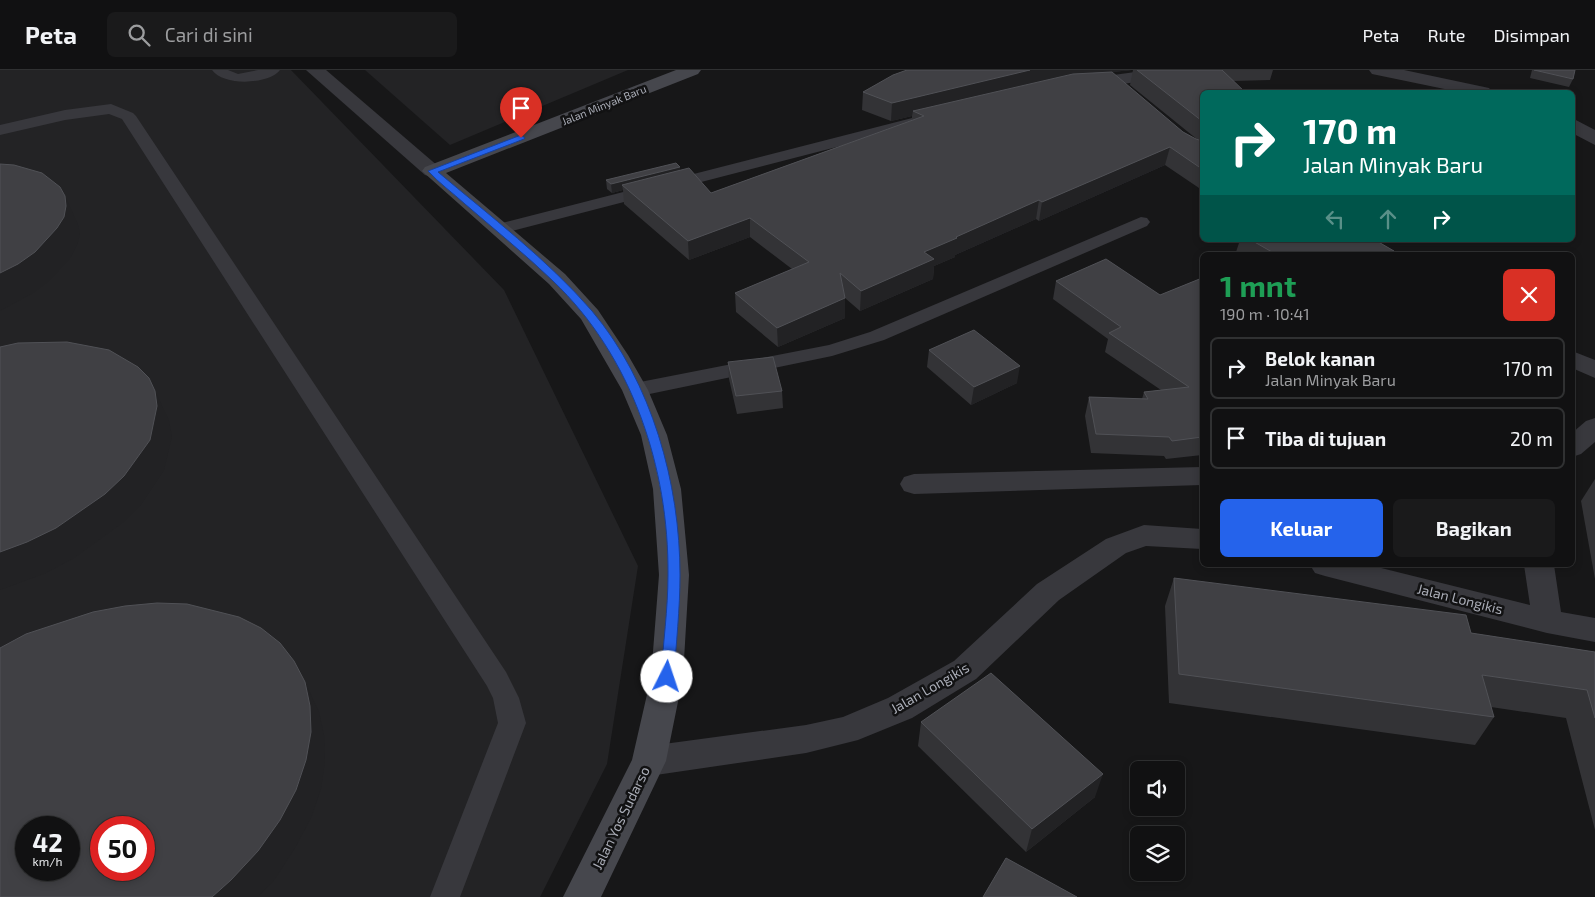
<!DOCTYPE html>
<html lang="id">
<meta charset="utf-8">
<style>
:root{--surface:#111112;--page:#1a1a1b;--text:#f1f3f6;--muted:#9c9d9f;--line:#303132;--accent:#2563eb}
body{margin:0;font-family:"Exo 2",sans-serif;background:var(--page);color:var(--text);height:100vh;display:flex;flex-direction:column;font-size:19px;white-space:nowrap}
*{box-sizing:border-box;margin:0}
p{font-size:16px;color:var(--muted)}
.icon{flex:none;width:28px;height:28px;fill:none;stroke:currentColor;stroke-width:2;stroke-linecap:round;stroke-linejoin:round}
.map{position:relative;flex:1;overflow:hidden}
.panel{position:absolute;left:1200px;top:182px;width:375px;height:315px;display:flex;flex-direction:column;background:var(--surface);border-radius:8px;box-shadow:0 2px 8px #0003,0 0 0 1px var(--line)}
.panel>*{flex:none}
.guide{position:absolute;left:1200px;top:20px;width:375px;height:152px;border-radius:8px;box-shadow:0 2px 8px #0003,0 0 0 1px var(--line);background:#00695c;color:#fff;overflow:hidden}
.buttons{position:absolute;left:1130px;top:691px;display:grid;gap:10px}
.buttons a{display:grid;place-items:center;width:55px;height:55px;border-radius:8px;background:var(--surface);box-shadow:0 2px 8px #0003,0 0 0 1px var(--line);font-size:25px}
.speed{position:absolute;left:15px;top:746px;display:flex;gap:10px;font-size:25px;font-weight:700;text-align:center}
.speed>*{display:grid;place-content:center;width:65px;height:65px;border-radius:50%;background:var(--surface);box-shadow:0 2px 8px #0003,0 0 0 1px var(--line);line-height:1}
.speed small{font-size:12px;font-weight:400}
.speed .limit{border:8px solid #d22;background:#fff;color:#111}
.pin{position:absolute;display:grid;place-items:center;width:42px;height:42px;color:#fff;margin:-51px -21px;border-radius:50% 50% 50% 0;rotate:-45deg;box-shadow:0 0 5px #0007}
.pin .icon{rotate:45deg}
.me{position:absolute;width:55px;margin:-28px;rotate:4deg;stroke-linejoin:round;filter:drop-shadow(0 0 4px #0008)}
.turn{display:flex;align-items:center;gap:18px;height:105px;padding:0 20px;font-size:22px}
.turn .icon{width:65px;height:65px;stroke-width:2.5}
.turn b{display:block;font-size:35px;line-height:42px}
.lanes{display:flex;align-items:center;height:48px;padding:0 20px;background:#0003;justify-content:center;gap:25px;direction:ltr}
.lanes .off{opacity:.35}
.round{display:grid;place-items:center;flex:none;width:52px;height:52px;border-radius:8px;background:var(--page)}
.headline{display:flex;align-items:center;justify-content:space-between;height:85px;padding:0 20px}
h1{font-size:30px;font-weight:700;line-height:38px;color:#1e9e55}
.cta{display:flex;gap:10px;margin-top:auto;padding:10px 20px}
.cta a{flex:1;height:58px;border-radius:8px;background:var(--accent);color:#fff;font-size:20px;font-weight:700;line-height:58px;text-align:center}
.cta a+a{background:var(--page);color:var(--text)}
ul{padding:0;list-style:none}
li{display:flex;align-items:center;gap:15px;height:62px;margin:0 10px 8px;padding:0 10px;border:2px solid var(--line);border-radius:8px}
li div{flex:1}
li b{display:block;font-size:19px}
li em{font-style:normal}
header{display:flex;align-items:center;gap:30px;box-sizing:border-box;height:70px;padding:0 25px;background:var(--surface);border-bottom:1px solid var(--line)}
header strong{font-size:24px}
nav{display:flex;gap:28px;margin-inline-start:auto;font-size:18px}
.search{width:350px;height:45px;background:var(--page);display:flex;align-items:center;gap:12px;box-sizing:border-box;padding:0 18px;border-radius:8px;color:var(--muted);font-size:19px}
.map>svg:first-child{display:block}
.built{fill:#232325;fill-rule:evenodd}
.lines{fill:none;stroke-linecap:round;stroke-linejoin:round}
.service{fill:#38383d;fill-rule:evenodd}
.minor{fill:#38383d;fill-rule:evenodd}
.secondary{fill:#46474d;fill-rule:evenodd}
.wall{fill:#333336}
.shaded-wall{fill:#222224}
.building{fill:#404044;stroke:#505156;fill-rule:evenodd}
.route{fill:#2563eb;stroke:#184099}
.labels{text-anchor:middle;stroke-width:5;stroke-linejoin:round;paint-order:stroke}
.far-street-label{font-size:11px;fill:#aaadb7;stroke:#121213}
.street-label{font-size:14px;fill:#aaadb7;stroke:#121213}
</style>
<header>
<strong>Peta</strong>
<div class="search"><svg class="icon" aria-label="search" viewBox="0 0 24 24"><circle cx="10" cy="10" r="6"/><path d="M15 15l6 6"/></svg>Cari di sini</div>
<nav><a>Peta</a><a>Rute</a><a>Disimpan</a></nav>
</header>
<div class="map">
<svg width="1595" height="827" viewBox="0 0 1595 827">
<rect width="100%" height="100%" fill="#171718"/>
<g class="built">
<path d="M0 0H291L504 220 638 496 607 694 540 827H0ZM26 758H69V800H26ZM101 758H144V800H101Z"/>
<path d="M365 0H628L450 75Z"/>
</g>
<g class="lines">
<g class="service">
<path d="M212 0H228L238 4 258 0H280C270 14 224 17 212 0Z"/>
<path d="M111 34 133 43 136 46 506 602 519 628 526 653 460 827H430L498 653 493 628 487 616 122 49 109 44 65 50 0 65V55L65 40Z"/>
<path d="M920 46 928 51 926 54 500 164 494 163 491 159 494 155Z"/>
<path d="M1141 147 1147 148 1150 152 1147 156 884 270 832 286 635 327 628 325 625 320 628 315 635 313 829 275 870 262Z"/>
</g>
<g class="minor">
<path d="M306 0H326L439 97 442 101 439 105 432 107 425 105Z"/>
<path d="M1150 0H1176L1178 3 1175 7 1169 8 1106 16 1100 15 1097 11 1100 7 1106 6Z"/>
<path d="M1369 0H1404L1489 18 1492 22H1459L1372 4Z"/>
<path d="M1572 48 1595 60V75L1572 63Z"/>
<path d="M1572 281 1595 290V308L1572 298Z"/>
<path d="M1595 348V372L1581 384 1572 387V363L1586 351Z"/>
<path d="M1202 397V415L914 424 904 421 900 414 904 407 914 404Z"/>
<path d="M1144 455 1202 459V479L1146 476 1126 483 1059 530 976 609 912 648 858 670 806 683 649 706 637 701 632 691 637 681 649 676 806 655 843 647 888 628 954 591 1037 514 1106 469Z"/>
<path d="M1310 495H1369L1530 535 1524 495H1554L1561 542 1595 548V572L1547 563 1325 506 1315 503Z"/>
</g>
<path class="secondary" d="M676 0H701L698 4 446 103 565 204 598 240 628 285 648 320 667 365 681 419 689 505 683 607 666 691 601 827H563L632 690 651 607 659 505 653 419 641 365 622 320 581 249 549 214 422 101 425 97Z"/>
</g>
<g class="wall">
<path d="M907 0H1132L1111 2 1183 62 1198 70 1130 15 1133 0H1273L1270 10 1233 11 1202 22V117L1199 118 1165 95 1039 151 1036 149 955 185V187L934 196 933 209 860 241 845 228V248L778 277 736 242 735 223 792 199 750 167 689 190 624 134 623 120 612 123 607 119 606 110 680 100 711 123 912 50V46L891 51 862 40 863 22Z"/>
<path d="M1532 0H1575L1573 9 1569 17 1530 8Z"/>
<path d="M1240 170H1375L1394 181 1392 185H1241L1236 182Z"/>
<path d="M1202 208V385L1166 389 1164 386 1091 383 1085 346 1089 327 1142 329 1144 322 1161 320 1105 282 1108 269 1053 229 1056 211 1160 225Z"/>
<path d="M929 280 1017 313 971 335 927 297Z"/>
<path d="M728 292 782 321 783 338 737 344 729 309Z"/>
<path d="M1595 409V509L1581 431Z"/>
<path d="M1174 508 1471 563 1595 582V760L1566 648 1491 637 1494 647 1475 675 1169 633 1165 536Z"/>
<path d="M921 652 1095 727 1026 782 918 676Z"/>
</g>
<g class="shaded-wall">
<path d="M1030 0H1132L1070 7 913 41 912 46 891 51 892 33Z"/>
<path d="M1170 77 1165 95 1039 151 1042 132Z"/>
<path d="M680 97V105L622 115 623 120 612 123 611 114Z"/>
<path d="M1202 103V117L1199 118Z"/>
<path d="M65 126 78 155 80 164 77 175 71 187 49 211 33 223 0 241V203Z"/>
<path d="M1039 130 1036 149 955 185V187L934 196 933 209 860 241 861 221 924 182 956 167Z"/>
<path d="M750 148V167L689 190 688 171Z"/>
<path d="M1394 181 1392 185H1383Z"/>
<path d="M845 228V248L778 277 777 258Z"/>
<path d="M1020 296 1017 313 971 335 974 317Z"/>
<path d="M155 321 169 351 172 366 164 400 140 436 121 454 74 488 46 503 0 520V482Z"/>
<path d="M305 612 319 642 324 665 325 691 321 719 311 748 295 778 275 809 258 827H212Z"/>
<path d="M1103 704 1095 727 1026 782 1032 759Z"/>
</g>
<g class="building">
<path d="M907 0H1030L892 33 863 22 893 5Z"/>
<path d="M1137 0H1222L1245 22H1202V51Z"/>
<path d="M1534 0H1575L1573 9Z"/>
<path d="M1112 2 1183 62 1196 69 1202 71V99L1170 77 1042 132 1039 130 956 167 957 168 924 182 934 189 861 221 840 203 845 228 777 258 735 223 809 192 750 148 688 171 622 115 689 98 711 123 924 46 913 41 1073 4Z"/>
<path d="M676 93 680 97 611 114 606 110Z"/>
<path d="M0 94 14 95 42 103 60 117 65 126 66 136 64 147 57 158 35 182 18 194 0 203Z"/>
<path d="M1251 170H1375L1394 181 1383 185H1265L1272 182Z"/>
<path d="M1106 189 1160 225 1202 208V367L1172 371 1169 367 1096 364 1089 327 1148 329 1144 322 1189 317 1109 263 1121 257 1056 211Z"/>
<path d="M974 260 1020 296 974 317 929 280Z"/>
<path d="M67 272 109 280 138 297 149 308 155 321 157 336 150 370 124 406 105 424 56 458 27 472 0 482V277L18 273Z"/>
<path d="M773 287 782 321 736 326 728 292Z"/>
<path d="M1174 508 1466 545 1471 563 1595 582V648L1587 620 1482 605 1494 647 1179 604Z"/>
<path d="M157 533 187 534 239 547 261 558 280 573 294 591 305 612 310 636 311 662 306 690 296 720 280 750 258 781 231 810 212 827H0V578L26 564 93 542 125 536ZM26 758H69V800H26ZM101 758H144V800H101Z"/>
<path d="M991 603 1103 704 1032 759 921 652Z"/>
<path d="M1006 788 1077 827H983Z"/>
</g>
<path class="route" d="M521 65 525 68 524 69 438 102C490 146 547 189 592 241 652 312 680 414 680 505 680 539 676 574 674 607L667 613 661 607C663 574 668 539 668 505 669 398 632 286 553 211 525 184 494 159 465 134 453 123 439 113 428 101Z"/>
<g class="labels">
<g class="far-street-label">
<text transform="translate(604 35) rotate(-22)" y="4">Jalan Minyak Baru</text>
</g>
<g class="street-label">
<text transform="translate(1460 529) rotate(14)" y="5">Jalan Longikis</text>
<text transform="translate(930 618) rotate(-30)" y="5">Jalan Longikis</text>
<text transform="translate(621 748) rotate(-64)" y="5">Jalan Yos Sudarso</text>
</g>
</g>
</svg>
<div class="buttons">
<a><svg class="icon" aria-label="sound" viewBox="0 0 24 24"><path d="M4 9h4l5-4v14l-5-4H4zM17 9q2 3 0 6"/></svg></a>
<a><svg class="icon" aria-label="layers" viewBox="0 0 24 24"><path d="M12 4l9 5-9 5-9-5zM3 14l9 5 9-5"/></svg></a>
</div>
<div class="speed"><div>42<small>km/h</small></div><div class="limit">50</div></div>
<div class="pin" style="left:521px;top:68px;background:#d93025"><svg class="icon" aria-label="arrive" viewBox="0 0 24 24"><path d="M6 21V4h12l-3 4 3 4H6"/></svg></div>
<svg class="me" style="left:667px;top:607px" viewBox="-20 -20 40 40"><circle r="19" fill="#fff"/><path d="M0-13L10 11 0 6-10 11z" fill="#2563eb"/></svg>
<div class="guide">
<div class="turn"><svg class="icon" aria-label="right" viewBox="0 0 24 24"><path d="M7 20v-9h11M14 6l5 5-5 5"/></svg><div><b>170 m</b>Jalan Minyak Baru</div></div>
<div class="lanes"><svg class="icon off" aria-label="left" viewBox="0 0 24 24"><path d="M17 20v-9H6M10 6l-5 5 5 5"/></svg><svg class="icon off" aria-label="ahead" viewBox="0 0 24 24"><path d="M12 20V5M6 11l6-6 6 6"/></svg><svg class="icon" aria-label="right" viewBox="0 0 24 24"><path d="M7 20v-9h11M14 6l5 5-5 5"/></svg></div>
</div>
<section class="panel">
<div class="headline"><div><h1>1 mnt</h1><p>190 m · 10:41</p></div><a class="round" style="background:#d93025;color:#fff"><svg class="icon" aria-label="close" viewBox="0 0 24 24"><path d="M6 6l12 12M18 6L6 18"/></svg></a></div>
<ul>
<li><svg class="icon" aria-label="right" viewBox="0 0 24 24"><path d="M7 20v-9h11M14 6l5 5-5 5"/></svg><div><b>Belok kanan</b><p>Jalan Minyak Baru</p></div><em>170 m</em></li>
<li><svg class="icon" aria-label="arrive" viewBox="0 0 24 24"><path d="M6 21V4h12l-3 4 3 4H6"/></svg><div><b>Tiba di tujuan</b></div><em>20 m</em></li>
</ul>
<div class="cta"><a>Keluar</a><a>Bagikan</a></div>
</section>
</div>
